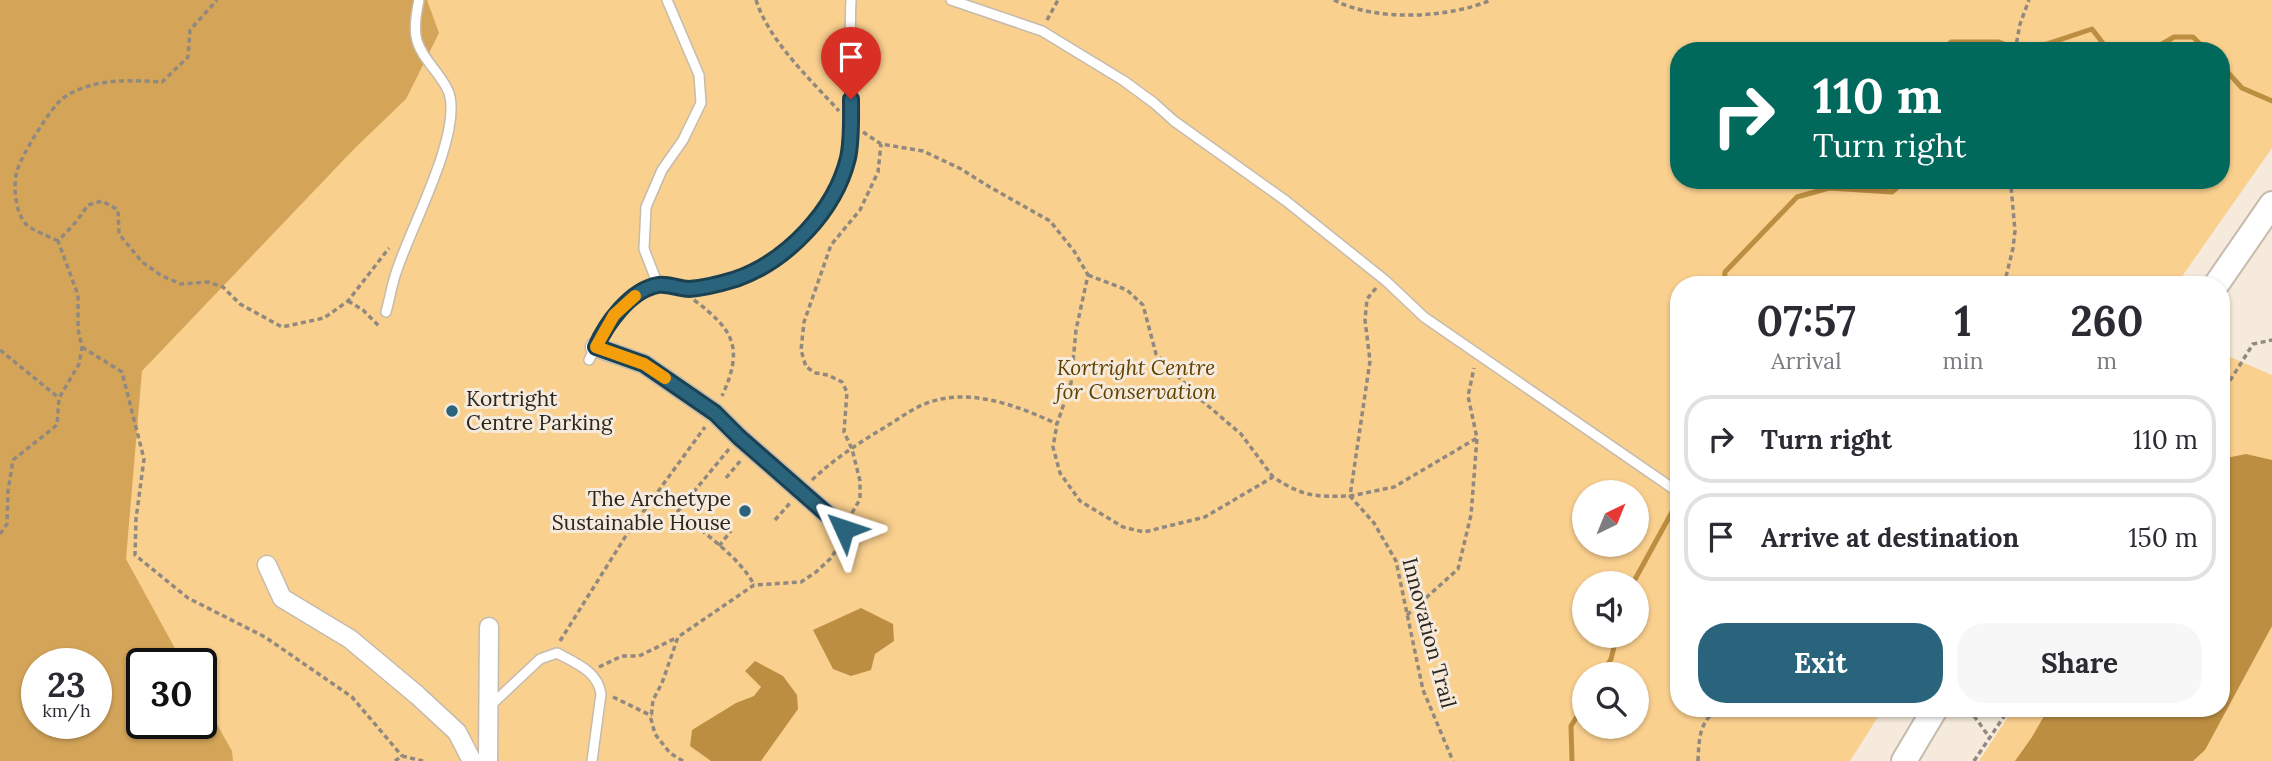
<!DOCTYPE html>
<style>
:root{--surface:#fff;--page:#f7f7f7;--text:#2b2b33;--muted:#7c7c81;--line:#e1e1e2;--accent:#29647c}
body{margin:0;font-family:Lora,serif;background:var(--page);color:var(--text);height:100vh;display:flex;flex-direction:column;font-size:26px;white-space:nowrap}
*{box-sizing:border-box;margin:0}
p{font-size:23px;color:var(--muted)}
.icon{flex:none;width:38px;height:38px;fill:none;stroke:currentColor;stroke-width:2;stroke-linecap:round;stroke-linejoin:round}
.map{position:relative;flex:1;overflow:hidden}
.sheet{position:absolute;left:1670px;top:276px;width:560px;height:441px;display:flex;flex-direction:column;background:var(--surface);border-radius:28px;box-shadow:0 2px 5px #0004}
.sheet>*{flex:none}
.banner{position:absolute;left:1670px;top:42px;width:560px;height:147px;border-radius:28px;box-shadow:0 2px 5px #0004;background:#00695c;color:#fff;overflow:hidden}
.needle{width:46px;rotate:43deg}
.tools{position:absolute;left:1572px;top:480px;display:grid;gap:14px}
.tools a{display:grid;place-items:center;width:77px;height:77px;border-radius:50%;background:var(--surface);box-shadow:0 2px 5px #0004;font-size:35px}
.speed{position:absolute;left:21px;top:648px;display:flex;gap:14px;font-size:35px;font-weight:700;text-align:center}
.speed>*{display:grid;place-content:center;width:91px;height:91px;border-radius:50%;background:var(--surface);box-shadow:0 2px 5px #0004;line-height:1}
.speed small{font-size:18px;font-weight:400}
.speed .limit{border:4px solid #111;border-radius:10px;background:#fff;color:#111}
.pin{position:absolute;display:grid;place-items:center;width:60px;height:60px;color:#fff;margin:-72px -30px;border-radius:50% 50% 50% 0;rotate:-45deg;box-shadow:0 0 7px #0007}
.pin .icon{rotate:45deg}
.me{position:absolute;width:77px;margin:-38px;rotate:312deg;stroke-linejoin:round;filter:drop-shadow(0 0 5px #0008)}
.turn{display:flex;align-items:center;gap:24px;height:147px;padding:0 28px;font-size:32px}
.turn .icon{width:91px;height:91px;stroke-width:2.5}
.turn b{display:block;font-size:49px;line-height:60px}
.eta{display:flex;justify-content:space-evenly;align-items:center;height:119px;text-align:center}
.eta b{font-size:42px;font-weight:800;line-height:49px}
.primary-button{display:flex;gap:14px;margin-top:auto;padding:14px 28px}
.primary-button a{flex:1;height:80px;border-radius:28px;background:var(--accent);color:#fff;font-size:28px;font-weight:800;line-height:80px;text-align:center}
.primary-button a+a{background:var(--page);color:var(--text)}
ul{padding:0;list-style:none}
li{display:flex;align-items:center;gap:21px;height:88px;margin:0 14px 10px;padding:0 14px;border:4px solid var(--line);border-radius:28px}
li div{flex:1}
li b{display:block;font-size:26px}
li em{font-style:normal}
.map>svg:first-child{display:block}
.green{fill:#fad08f;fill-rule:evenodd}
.forest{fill:#d4a559;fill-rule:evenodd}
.water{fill:#bc8e41}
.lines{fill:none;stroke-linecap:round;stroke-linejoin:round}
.stream{stroke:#bc8e41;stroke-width:5}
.lane-casing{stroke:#c5bbac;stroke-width:12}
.street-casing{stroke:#c5bbac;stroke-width:21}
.secondary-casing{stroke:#c5bbac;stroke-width:28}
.path{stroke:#91897f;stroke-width:3.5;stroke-dasharray:5 3.5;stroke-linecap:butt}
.lane{stroke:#fff;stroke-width:9}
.street{stroke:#fff;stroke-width:18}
.secondary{stroke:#fff;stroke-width:24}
.route-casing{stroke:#1b4151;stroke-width:18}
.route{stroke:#29647c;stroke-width:12}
.slow{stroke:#f59e0b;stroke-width:12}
.poi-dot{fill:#29647c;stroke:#f5eadb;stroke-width:2.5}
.labels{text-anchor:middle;stroke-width:6;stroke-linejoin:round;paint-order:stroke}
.park-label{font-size:21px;font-style:italic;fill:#604100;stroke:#f5eadb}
.poi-label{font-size:21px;fill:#2a2620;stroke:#f5eadb;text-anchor:start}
.street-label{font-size:21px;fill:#2a2620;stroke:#f5eadb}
</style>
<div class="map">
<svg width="2272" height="761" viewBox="0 0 2272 761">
<rect width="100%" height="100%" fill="#f5eadb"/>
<g class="green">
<path d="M0 0H2272V148L2176 285H1678V709H1883L1850 761H0ZM1678 51H2221V180H1678ZM1584 492H1636V544H1584ZM1584 583H1636V635H1584ZM37 663H96V723H37ZM142 663H201V723H142ZM1584 674H1636V726H1584Z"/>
<path d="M2221 353 2272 375V761H1979L2013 709H2221Z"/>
</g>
<path class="forest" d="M0 0H427L439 33 406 99 355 148 142 371 126 559 183 663H142V723H201V696L232 751 233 761H0ZM37 663H96V723H37Z"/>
<g class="water">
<path d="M2246 454 2272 460V626L2205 750 2193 761H2015L2032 737 2048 709H2221V459Z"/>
<path d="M861 608 893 624 894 641 875 654 871 670 851 676 833 669 813 630Z"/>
<path d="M755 661 783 676 797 695 798 709 761 761H711L690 746 692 730 736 703 754 696 761 687 745 671Z"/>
</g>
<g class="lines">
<g class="stream">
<path d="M1941 51 1951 42H1999L2022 51"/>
<path d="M2026 51 2092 29 2109 51"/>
<path d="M2150 51 2174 37H2193L2207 51"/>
<path d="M2221 65 2242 88 2272 101"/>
<path d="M1724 285 1725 272 1797 197 1829 188 1892 192 1906 180"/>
<path d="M1633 583 1678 501"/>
<path d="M1602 674 1611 659 1617 635"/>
<path d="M1572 761 1571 726 1584 705"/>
</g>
<g class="lane-casing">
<g id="lane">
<path d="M951 0 1042 31 1124 81 1154 103 1174 121 1286 201 1386 281 1424 317 1678 492"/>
<path d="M658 285 644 249 646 207 662 170 683 140 701 103 699 75 667 0"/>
<path d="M386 312C390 298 392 283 397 270 411 227 459 139 450 97 449 89 442 80 437 73 415 45 411 37 419 0"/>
<path d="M589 360C601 336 612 311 636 296 663 278 666 292 692 288 764 279 825 230 847 160 851 147 850 131 851 118 852 78 849 39 851 0"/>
<path d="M490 706 540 659 557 653C575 663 598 671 601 694L592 761"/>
</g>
</g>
<g class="street-casing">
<g id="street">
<path d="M595 347 644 364 715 413 739 437 844 529"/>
<path d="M267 565 282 598 350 639 417 695 457 732 472 761"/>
<path d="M488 761 489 627"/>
</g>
</g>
<g class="secondary-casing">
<g id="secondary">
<path d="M2216 285 2272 204"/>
<path d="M1904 761 1935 709"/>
</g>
</g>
<g class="path">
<path d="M756 0C769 41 810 79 839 111"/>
<path d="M1334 0C1376 22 1449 18 1491 0"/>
<path d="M1047 20 1058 0"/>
<path d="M2015 51 2020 24 2029 0"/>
<path d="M863 132 881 144 923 151 961 169 988 186 1050 221 1074 251 1088 275 1076 330 1071 383 1057 424 1053 447 1060 473 1080 501 1123 527 1144 532 1205 517 1273 477C1303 497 1316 497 1350 496L1374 523 1396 561 1423 690 1453 761"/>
<path d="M58 241C49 236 32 231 25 223 15 211 13 185 17 171 21 156 51 107 63 98 92 78 129 80 162 82L188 57 190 30 217 0"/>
<path d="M1088 275 1127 290 1143 305 1156 354 1200 399 1241 434 1273 477"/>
<path d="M2004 285 2013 248 2015 231 2011 186 2014 180"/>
<path d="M1376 288 1367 299 1365 320 1370 361 1350 496 1394 487 1477 438 1468 396 1474 368"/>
<path d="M694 300C734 330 744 348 722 396"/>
<path d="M348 301 363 310 379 326"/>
<path d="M82 347 122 372 144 459 136 519 135 555 188 598 265 637 352 697 402 756"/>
<path d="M0 350 59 398"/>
<path d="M2221 395 2253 344 2272 340"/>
<path d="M729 449 678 511C701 531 741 558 754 585"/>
<path d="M726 478 741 460"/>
<path d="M812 480C833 460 857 444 882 429 894 422 906 413 918 407 963 384 1016 405 1057 424"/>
<path d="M852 513 860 499V481L852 449 844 432 847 392 842 382 828 375 816 373 806 367 801 350 804 322 831 245 860 210 878 172 881 144"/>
<path d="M775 520 790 503"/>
<path d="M701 531 714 517"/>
<path d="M0 534 7 524 8 491 13 460 57 425 59 398 79 364 82 347 78 329V295L58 241 76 222 88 205 102 201 118 210 119 234 142 262 162 276 181 284 208 282 223 287 240 304 282 327 324 318 348 301 389 248"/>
<path d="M719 546 731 531"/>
<path d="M1407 615 1458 569 1471 515 1477 438"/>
<path d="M560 641 627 534 705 427"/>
<path d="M599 667 622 656H639L676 638"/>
<path d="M613 697 652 716"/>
<path d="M1969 709 1990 738"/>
<path d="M395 761 402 756 423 761"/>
<path d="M683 761 670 753 655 734 651 719 653 700 662 683 678 637 754 585 801 582 816 572 830 559 839 546"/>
<path d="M1698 761C1699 739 1699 722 1718 709"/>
<path d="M1974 761 2009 709"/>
</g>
<use href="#lane" class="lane"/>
<use href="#street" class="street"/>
<use href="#secondary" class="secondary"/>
</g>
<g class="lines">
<g class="route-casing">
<path id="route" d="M844 529 739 437 715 413 644 364 596 347C606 324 630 290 658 285 667 283 679 289 689 289 703 288 723 283 736 279 787 261 835 211 848 158 852 140 851 118 851 99"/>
</g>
<use href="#route" class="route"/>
<path class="slow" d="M635 296 614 315 596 347 644 364 665 378"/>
</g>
<g class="poi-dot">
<circle cx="452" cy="411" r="7"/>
<circle cx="745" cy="511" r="7"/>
</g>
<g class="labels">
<g class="park-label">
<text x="1136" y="375">Kortright Centre<tspan x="1136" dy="24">for Conservation</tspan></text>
</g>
<g class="poi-label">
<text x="466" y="406">Kortright<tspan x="466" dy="24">Centre Parking</tspan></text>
<text x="731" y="506" text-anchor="end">The Archetype<tspan x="731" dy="24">Sustainable House</tspan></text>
</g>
<g class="street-label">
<text transform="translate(1429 633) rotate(75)" y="7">Innovation Trail</text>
</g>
</g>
</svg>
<div class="tools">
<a><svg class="needle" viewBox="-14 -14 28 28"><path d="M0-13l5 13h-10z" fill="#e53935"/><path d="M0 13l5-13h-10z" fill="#7c7c81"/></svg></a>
<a><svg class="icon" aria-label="sound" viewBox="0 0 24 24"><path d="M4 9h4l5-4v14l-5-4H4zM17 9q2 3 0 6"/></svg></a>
<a><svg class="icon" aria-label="search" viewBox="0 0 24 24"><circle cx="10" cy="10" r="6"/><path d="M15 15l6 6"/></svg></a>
</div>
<div class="speed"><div>23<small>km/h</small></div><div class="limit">30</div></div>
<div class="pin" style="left:851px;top:99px;background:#d93025"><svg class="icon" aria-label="arrive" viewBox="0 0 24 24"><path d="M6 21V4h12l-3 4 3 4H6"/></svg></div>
<svg class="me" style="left:844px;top:529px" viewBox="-20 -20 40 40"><path d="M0-17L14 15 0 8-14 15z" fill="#29647c" stroke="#fff" stroke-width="4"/></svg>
<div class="banner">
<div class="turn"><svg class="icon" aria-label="right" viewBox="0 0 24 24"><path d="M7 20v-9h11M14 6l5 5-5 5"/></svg><div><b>110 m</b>Turn right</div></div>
</div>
<section class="sheet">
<div class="eta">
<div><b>07:57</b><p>Arrival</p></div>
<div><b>1</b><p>min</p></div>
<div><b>260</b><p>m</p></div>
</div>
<ul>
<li><svg class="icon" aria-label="right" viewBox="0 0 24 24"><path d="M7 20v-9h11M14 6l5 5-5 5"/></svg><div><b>Turn right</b></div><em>110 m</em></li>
<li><svg class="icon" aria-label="arrive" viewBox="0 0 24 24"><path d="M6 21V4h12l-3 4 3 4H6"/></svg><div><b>Arrive at destination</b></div><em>150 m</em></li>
</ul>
<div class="primary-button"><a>Exit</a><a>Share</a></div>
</section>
</div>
